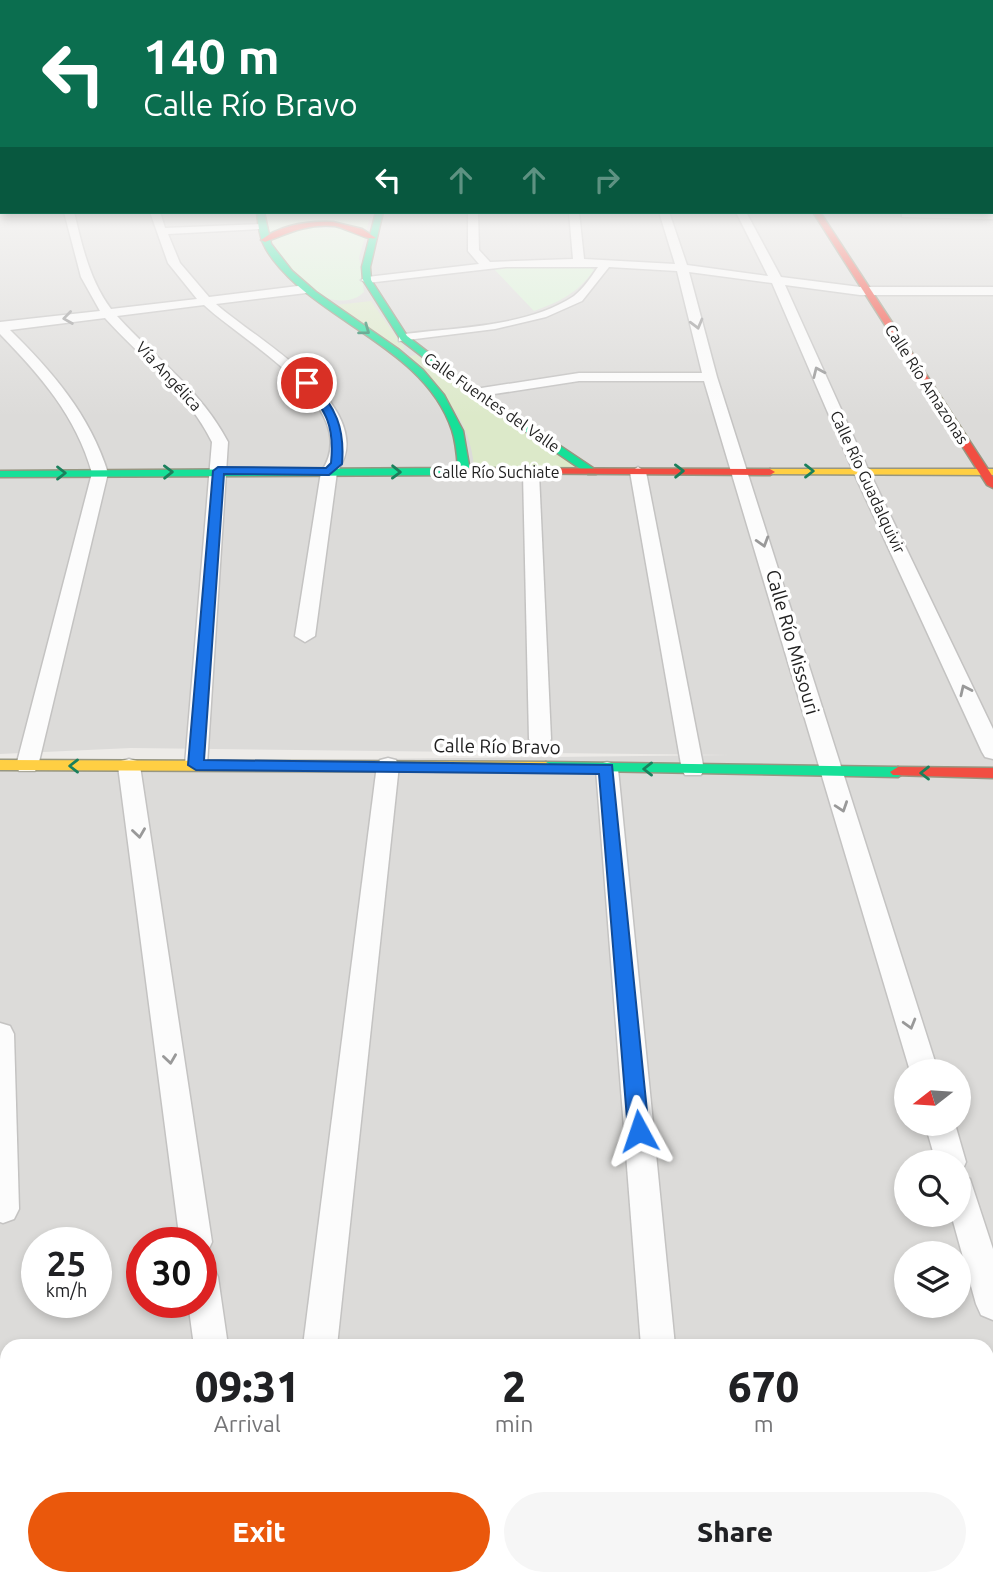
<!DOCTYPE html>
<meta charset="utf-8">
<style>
:root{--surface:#fff;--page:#f6f6f6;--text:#202124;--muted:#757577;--accent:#ea580c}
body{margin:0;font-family:Ubuntu,sans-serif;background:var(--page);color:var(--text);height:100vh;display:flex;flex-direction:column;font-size:26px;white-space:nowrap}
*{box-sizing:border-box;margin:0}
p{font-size:23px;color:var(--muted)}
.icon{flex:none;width:38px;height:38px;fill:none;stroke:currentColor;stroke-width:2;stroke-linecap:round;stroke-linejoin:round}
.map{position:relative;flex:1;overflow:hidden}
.sheet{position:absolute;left:0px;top:1339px;width:994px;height:247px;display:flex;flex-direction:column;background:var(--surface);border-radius:21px 21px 0 0;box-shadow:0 4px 10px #0003}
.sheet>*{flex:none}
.hud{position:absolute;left:0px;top:0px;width:994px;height:214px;box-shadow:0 4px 10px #0003;background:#0b6e4f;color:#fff;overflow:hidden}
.needle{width:46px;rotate:253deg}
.tools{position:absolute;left:894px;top:1059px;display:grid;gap:14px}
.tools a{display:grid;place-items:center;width:77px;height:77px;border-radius:50%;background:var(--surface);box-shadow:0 4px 10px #0003;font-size:35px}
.speed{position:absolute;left:21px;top:1227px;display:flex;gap:14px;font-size:35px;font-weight:700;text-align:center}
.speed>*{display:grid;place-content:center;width:91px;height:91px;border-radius:50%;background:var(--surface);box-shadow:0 4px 10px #0003;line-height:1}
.speed small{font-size:18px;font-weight:400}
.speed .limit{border:10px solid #d22;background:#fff;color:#111}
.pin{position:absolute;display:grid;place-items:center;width:60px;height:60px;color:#fff;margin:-30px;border:4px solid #fff;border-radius:50%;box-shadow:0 2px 7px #0007}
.me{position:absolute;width:77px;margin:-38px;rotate:355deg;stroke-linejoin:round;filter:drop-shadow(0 0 5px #0008)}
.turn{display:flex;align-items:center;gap:24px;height:147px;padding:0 28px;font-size:32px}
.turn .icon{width:91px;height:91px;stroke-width:2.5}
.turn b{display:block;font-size:49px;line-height:60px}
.lanes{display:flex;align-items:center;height:66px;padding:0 28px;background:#0003;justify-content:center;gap:35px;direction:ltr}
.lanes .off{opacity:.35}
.eta{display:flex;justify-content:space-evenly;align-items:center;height:119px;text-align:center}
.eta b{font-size:42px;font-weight:800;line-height:49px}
.primary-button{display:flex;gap:14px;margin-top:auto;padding:14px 28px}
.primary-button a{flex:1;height:80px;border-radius:42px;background:var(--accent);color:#fff;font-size:28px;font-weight:800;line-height:80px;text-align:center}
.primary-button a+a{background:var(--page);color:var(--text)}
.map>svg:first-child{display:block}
.residential{fill:#dcdbd9;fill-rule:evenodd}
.grass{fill:#dce9c9}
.park{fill:#d8f2d5}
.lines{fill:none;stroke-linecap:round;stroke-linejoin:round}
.street-casing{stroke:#c4c3c2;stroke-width:3}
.fast-casing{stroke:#979681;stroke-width:3}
.slow-casing{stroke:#979681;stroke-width:3}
.jam-casing{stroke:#979681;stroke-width:3}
.street{fill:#fcfcfc;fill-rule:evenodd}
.fast{fill:#16e098;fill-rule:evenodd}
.slow{fill:#ffcf43;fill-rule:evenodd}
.jam{fill:#f24e42;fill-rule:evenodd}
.oneway{stroke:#999}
.oneway2{stroke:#1a805c}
.route{fill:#1a73e8;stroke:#114b97;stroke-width:2}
.labels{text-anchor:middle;stroke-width:7;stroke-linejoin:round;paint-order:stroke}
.far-street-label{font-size:16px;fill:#1f1f1f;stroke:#fff}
.street-label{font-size:19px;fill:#1f1f1f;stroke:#fff}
</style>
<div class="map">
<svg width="993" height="1584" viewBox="0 0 993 1584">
<rect width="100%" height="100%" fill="#edebe8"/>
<path class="residential" d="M0 195 2 212H992L993 195V1584H0V763L729 755 131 748 0 754ZM906 1071H959V1124H906ZM906 1162H959V1214H906ZM37 1242H96V1302H37ZM142 1242H201V1302H142ZM906 1253H959V1306H906ZM7 1346H987V1578H7Z"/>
<g class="grass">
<path d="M371 301 405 349 399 350 336 305Z"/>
<path d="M416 355 577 467 474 468C471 419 441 391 409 356Z"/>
</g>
<g class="park">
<path d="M266 212H371L367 229 337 223 268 232 265 222Z"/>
<path d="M297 228H344L365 238 359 257 364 292C345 311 311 295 295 278 286 268 279 252 271 240Z"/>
<path d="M536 266H588L594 270C578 293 559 302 534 311L493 268Z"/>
</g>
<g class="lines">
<g class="street-casing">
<g id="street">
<path d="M64 212H74C82 246 90 281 111 309L197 299 168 263 150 212H160L165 228 263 224 264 226 259 229 168 234 180 263 209 297 306 285 312 289 306 293 216 304C255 339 382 408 337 472L315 636 305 642 295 636 321 472C366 408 243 342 204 305L117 316C156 359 201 390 228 442L207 765 204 770H188L185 765 212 442C187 391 142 359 105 318L10 330C52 371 90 415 108 473L38 766 35 771H19L16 766 92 473C76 416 40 375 0 334V322L100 311 81 277Z"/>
<path d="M468 212H478L479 250 490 262 573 259 569 212H579L584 259 675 264 659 212H669L687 265 768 276 736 212H746L781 277 860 287H993V295H860L785 285 869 471 993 729V759L985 757 982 752 853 471 772 283 689 272 717 377 938 1071H910L704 381H579L475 397 468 393 475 389 579 373H702L677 271 609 267 582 301 546 317 495 329 399 341V335L404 334C458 327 527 327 574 296 584 288 591 277 598 267H506L367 283 361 280 367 277 479 264 468 251Z"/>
<path d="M906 212 993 213V219L902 217V213Z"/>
<path d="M638 467 646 472 704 770 701 775H685L682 770 630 472Z"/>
<path d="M531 468 539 473 551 739 548 744H532L529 739 523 473Z"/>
<path d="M388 758 396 760 399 765 337 1346H303L377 765 380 760Z"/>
<path d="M129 759 137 761 140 766 212 1242 207 1253 201 1255V1242H180L118 766 121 761Z"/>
<path d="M607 762 615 764 618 769 675 1346H641L596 769 599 764Z"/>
<path d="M0 1023 10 1026 14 1034 19 1209 14 1219 3 1223 0 1222Z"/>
<path d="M925 1124H955L966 1162 962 1171 959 1173V1162H936Z"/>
<path d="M959 1175 970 1179 993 1249V1320L981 1315 976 1304 951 1214H959Z"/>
<path d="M201 1261 213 1266 218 1277 228 1346H194L188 1302H201Z"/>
<rect x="987" y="1458" width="6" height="38"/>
<path d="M270 1578H310L309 1584H269Z"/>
<rect x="658" y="1578" width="40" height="6"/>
</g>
</g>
<g class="fast-casing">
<g id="fast">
<path d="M257 212H264L271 244 292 271 316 292 398 349 423 370 444 395 463 431 470 471 468 475 0 477V471L458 468C457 455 456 442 452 430 429 360 349 331 297 285 285 274 270 259 263 243 259 234 258 222 257 212Z"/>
<path d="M376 212H383L370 267 371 280 407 336 478 391 596 470V474H588L472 395 401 340 363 280 362 267Z"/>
<path d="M546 762 898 767 906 772 898 777 541 770 538 767 541 764Z"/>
</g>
</g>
<g class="slow-casing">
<g id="slow">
<path d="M770 469H993V475L766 474 765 472Z"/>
<path d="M0 760 546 762 554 767 546 772 0 770Z"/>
</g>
</g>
<g class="jam-casing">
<g id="jam">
<path d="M813 212H820L993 477V488L987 485Z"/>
<path d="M333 222 362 229 376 238C368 241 346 228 335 226 309 223 288 233 265 242L261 240C281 225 308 221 333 222Z"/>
<path d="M465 468 770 469 775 472 770 475 461 473V469Z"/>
<path d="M898 767 993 768V778L893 775 890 772Z"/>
</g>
</g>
<use href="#street" class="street"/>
<use href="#fast" class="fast"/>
<use href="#slow" class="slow"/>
<use href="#jam" class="jam"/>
</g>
<defs><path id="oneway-chevron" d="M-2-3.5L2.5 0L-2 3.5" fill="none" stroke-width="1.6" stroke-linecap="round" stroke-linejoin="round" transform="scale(1.75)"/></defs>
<g class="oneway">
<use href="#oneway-chevron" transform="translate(68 318) rotate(172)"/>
<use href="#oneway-chevron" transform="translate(697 324) rotate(75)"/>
<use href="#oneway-chevron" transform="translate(818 372) rotate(-114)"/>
<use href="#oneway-chevron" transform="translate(763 542) rotate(73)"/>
<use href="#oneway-chevron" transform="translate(965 690) rotate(-115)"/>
<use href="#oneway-chevron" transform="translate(842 807) rotate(71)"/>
<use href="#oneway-chevron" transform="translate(139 833) rotate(82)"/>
<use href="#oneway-chevron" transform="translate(910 1024) rotate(74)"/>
<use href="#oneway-chevron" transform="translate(170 1059) rotate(82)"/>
</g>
<g class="oneway2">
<use href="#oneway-chevron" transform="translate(365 330) rotate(36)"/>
<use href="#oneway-chevron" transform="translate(679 471) rotate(-1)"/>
<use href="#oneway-chevron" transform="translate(809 471)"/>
<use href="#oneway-chevron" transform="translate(168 472) rotate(-1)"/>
<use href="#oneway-chevron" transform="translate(396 472) rotate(1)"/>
<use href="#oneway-chevron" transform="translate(61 473)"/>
<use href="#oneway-chevron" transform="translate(74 766) rotate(-180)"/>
<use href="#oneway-chevron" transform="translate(648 769) rotate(-180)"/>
<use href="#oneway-chevron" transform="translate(925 773) rotate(-180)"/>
</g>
<linearGradient id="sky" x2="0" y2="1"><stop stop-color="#97c4e4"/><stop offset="0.47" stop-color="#f7f6f5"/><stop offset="1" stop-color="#f7f6f5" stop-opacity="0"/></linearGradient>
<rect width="993" height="417" fill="url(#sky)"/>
<path class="route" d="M304 381H311C336 407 345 428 342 464L329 475 224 474 204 760 612 765 649 1131 646 1137 639 1140 631 1137 628 1131 599 774 196 770 188 765 213 471 218 467 326 468 331 463C335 426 326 411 303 383Z"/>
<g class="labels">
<g class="far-street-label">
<text transform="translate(169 376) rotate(47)" y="6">Vía Angélica</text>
<text transform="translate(927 384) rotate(57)" y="6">Calle Río Amazonas</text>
<text transform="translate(492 402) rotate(35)" y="6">Calle Fuentes del Valle</text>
<text x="496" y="478">Calle Río Suchiate</text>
<text transform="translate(868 482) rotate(65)" y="6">Calle Río Guadalquivir</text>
</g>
<g class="street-label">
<text transform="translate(793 642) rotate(74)" y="7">Calle Río Missouri</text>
<text transform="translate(497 746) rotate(1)" y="7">Calle Río Bravo</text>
</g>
</g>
</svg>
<div class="tools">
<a><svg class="needle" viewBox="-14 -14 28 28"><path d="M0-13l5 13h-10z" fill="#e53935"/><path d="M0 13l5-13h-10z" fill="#757577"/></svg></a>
<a><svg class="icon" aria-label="search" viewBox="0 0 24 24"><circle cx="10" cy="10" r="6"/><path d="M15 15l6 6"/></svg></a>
<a><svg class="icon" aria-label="layers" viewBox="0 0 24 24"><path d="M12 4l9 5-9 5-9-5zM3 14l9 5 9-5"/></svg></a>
</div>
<div class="speed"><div>25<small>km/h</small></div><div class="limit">30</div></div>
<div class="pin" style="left:307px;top:383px;background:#d93025"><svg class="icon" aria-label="arrive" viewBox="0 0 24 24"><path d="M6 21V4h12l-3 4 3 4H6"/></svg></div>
<svg class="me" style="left:639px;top:1131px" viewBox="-20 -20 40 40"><path d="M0-17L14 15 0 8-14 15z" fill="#1a73e8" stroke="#fff" stroke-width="4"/></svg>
<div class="hud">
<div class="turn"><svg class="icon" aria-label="left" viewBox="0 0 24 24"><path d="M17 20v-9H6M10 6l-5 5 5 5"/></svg><div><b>140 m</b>Calle Río Bravo</div></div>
<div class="lanes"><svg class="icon" aria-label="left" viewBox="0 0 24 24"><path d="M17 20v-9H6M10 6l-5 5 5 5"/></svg><svg class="icon off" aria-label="ahead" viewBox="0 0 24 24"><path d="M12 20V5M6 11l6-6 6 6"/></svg><svg class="icon off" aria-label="ahead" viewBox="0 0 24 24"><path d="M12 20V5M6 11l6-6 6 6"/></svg><svg class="icon off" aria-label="right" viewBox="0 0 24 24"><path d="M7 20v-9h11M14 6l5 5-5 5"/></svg></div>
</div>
<section class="sheet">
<div class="eta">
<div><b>09:31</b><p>Arrival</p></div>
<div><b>2</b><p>min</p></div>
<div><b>670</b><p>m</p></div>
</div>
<div class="primary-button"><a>Exit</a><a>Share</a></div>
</section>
</div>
